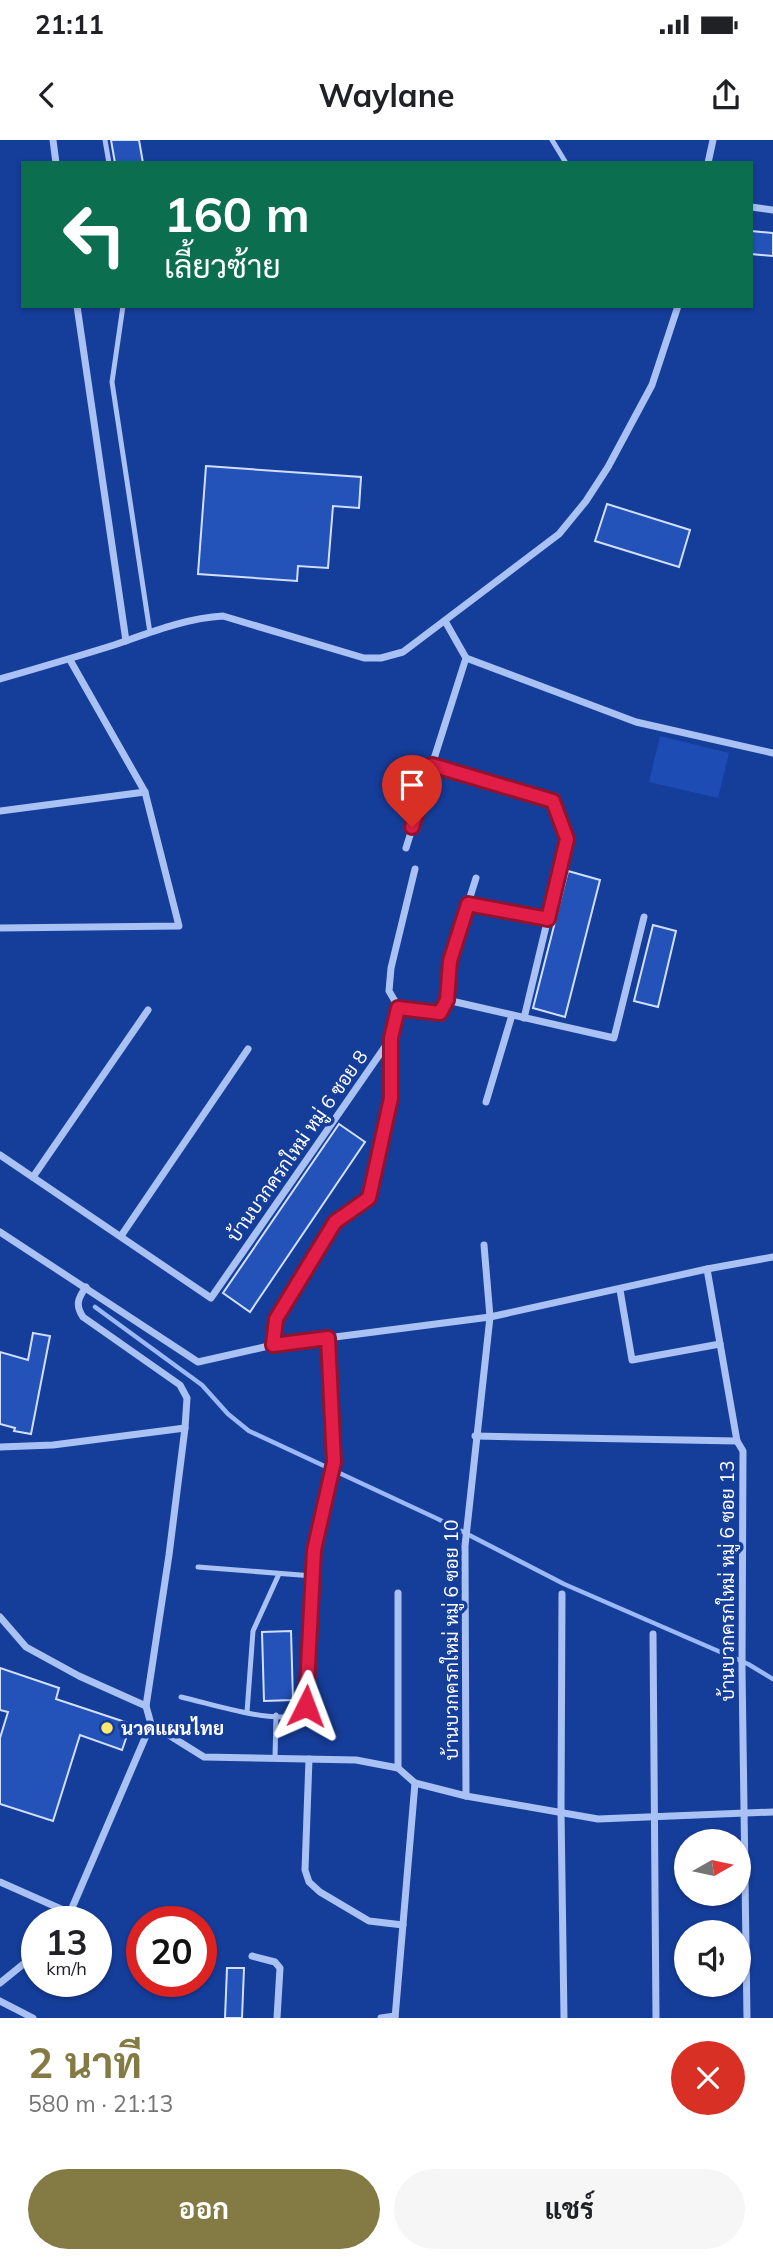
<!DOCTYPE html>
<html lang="th">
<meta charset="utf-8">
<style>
:root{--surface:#fff;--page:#f6f6f6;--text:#202124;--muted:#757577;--accent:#847b44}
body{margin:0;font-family:Mulish,Sarabun,sans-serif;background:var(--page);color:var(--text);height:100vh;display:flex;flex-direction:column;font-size:26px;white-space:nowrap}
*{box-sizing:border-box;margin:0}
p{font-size:23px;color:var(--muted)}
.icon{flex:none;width:38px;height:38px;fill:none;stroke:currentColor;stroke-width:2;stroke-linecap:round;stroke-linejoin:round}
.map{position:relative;height:1878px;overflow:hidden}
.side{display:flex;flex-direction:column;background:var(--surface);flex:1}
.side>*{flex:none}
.guide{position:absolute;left:21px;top:21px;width:732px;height:147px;border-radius:0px;box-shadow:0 2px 5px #0004;background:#0b6e4f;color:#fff;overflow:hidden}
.needle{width:46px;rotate:81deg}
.fabs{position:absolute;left:674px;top:1689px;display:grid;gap:14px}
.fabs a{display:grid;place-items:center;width:77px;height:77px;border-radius:50%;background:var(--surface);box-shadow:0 2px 5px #0004;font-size:35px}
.speed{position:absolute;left:21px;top:1766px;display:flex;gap:14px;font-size:35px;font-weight:700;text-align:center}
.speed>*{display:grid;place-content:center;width:91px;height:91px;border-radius:50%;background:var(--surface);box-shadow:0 2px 5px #0004;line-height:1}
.speed small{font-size:18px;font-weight:400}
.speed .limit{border:10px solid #d22;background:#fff;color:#111}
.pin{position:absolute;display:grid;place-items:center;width:60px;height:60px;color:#fff;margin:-72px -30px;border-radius:50% 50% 50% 0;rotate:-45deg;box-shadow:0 0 7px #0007}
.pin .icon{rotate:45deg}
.me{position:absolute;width:77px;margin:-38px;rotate:3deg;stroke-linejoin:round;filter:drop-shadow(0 0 5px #0008)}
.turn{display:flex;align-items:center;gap:24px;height:147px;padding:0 28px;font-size:32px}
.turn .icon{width:91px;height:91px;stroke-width:2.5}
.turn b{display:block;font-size:49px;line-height:60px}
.round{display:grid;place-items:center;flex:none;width:74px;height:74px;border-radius:37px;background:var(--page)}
.overview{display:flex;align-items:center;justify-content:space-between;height:119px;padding:0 28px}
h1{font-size:42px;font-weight:700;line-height:52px;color:var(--accent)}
.primary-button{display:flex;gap:14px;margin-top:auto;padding:14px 28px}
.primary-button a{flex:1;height:80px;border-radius:42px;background:var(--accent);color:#fff;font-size:28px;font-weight:700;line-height:80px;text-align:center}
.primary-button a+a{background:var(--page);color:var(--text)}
.status{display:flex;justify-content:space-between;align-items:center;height:49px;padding:0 35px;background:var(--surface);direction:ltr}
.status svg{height:19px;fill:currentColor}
header{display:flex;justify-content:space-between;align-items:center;height:91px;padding:0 28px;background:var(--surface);font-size:32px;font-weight:700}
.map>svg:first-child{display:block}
.green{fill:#1d4db4}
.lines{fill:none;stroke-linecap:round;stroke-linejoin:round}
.stream{stroke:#9bb9f6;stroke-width:4.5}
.building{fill:#2352b9;stroke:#d1dffd;stroke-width:2}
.service{stroke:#a9c1f3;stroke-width:5}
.minor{stroke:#a9c1f3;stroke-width:7}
.route-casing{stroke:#92132f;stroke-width:18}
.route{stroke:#e11d48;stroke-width:12}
.poi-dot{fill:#ffe86b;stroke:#153d9a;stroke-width:2.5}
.labels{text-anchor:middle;stroke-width:7;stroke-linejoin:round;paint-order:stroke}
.street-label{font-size:19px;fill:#fff;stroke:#153d9a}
.poi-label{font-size:19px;font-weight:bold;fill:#fff;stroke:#153d9a;text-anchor:start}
</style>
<div class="status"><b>21:11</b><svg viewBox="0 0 49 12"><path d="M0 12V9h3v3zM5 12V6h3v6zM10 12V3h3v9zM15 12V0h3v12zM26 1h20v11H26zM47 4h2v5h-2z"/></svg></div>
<header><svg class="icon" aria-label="back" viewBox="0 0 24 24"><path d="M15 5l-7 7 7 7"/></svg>Waylane<svg class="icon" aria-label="share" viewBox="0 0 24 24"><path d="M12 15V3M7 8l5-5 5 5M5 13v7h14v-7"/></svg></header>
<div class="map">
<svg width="773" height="1878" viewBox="0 0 773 1878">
<rect width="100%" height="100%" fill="#153d9a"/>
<path class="green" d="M660 596 729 613 718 658 649 642Z"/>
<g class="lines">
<path class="stream" d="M95 1167 202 1245 228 1274 249 1291 438 1379 564 1444 748 1524 773 1539"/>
</g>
<g class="building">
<path d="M111 0H139L143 23H115Z"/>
<path d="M751 91 773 93V116L751 114Z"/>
<path d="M206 326 361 337 359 368 333 366 328 428 298 426 297 441 198 434Z"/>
<path d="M607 364 690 390 679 427 595 401Z"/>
<path d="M568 731 600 740 565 877 533 868Z"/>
<path d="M653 785 676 791 658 867 634 861Z"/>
<path d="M339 984 365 1002 250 1172 223 1153Z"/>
<path d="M33 1193 50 1196 31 1294 14 1291 15 1288 0 1284V1212L28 1220Z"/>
<path d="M291 1491 293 1560 264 1561 262 1492Z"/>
<path d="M0 1528 59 1548 56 1559 131 1584 122 1610 80 1595 53 1681 0 1664V1598L8 1572 0 1570Z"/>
<path d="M227 1828H244L242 1878H225Z"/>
</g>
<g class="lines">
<g class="service">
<path d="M105 0 109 23"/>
<path d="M552 0 566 23"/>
<path d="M123 166 112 242 150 493"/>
<path d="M198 1427 313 1436"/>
<path d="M181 1557C212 1564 263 1581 293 1576 299 1574 303 1571 306 1566L314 1410 334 1322 328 1198"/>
<path d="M247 1572 253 1491 279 1434"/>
<path d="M275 1618 276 1575"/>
</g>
<g class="minor">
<path d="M53 0 56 23"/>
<path d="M708 23 713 0"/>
<path d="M751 67 773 70"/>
<path d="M77 166 126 501"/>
<path d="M445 481 466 518 432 625 553 661 567 699 524 878"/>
<path d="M466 518 636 582 773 613"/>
<path d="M0 539C38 528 76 517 114 505 149 493 186 478 223 476L364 518H381L403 512 559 394 586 361 608 327 652 245 678 166"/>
<path d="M0 671 145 652"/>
<path d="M406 708 432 625"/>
<path d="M415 729 391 828 389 851 399 868 440 872 447 860 614 898 644 777"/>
<path d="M468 764 548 779"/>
<path d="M0 788 179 786 145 652 70 520"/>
<path d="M447 860 450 821 476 738"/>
<path d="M486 962 512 875"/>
<path d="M0 1015 211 1158 391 898 399 868"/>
<path d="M33 1037 148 870"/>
<path d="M0 1092 198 1222 273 1205 490 1177 707 1129 773 1117"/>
<path d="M121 1096 248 909"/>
<path d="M707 1129 737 1301 743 1311 742 1529 747 1878"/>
<path d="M86 1147C78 1158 75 1165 83 1177L180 1245 187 1258 185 1288 169 1415 146 1566 151 1584 204 1617 356 1620 398 1628 415 1643 466 1656 598 1679 773 1672"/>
<path d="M620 1150 632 1220 720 1204"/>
<path d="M273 1205 276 1179 335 1081 369 1058 391 958V899"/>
<path d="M475 1296 737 1301"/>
<path d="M0 1307 53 1305 185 1288"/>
<path d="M398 1453V1628"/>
<path d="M562 1454 561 1672 564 1878"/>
<path d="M0 1477 26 1507 79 1536 146 1566"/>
<path d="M653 1494 656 1878"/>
<path d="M309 1619 305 1730 309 1742 320 1752 369 1781 403 1785"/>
<path d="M466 1656 465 1406 490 1177 484 1105"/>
<path d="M0 1742 70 1773"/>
<path d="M66 1782 151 1584"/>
<path d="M252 1816 275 1822 280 1828 277 1878"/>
<path d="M0 1843 37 1813"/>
<path d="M0 1861 33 1878"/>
<path d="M381 1878 395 1876"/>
<path d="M395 1878 415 1643"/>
</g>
</g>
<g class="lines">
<g class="route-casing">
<path id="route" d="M306 1566 314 1410 334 1322 328 1198 273 1205 276 1179 335 1082 369 1058 391 958V898L398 868 440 873 447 860 450 821 468 764 548 779 567 699 553 661 432 625 412 687"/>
</g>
<use href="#route" class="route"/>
</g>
<circle class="poi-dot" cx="107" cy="1588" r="7"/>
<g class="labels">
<g class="street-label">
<text transform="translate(297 1006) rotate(-55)" y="7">บ้านบวกครกใหม่ หมู่ 6 ซอย 8</text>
<text transform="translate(727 1441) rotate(-90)" y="7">บ้านบวกครกใหม่ หมู่ 6 ซอย 13</text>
<text transform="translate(451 1500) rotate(-90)" y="7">บ้านบวกครกใหม่ หมู่ 6 ซอย 10</text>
</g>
<g class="poi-label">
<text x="121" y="1595">นวดแผนไทย</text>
</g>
</g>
</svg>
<div class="fabs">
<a><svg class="needle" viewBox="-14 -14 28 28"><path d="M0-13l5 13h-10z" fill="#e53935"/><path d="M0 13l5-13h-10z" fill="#757577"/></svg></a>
<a><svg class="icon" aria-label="sound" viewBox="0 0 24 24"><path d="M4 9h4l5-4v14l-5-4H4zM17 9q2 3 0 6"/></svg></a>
</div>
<div class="speed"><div>13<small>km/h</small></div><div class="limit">20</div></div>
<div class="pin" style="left:412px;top:687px;background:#d93025"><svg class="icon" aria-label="arrive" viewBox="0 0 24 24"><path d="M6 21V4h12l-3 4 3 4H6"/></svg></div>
<svg class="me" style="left:306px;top:1566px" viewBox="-20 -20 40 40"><path d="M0-17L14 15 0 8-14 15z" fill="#e11d48" stroke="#fff" stroke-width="4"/></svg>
<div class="guide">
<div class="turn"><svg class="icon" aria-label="left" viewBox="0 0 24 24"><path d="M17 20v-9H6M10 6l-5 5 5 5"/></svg><div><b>160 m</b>เลี้ยวซ้าย</div></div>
</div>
</div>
<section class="side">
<div class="overview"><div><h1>2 นาที</h1><p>580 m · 21:13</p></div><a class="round" style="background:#d93025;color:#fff"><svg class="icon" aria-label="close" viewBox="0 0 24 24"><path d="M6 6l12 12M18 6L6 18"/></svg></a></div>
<div class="primary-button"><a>ออก</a><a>แชร์</a></div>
</section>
